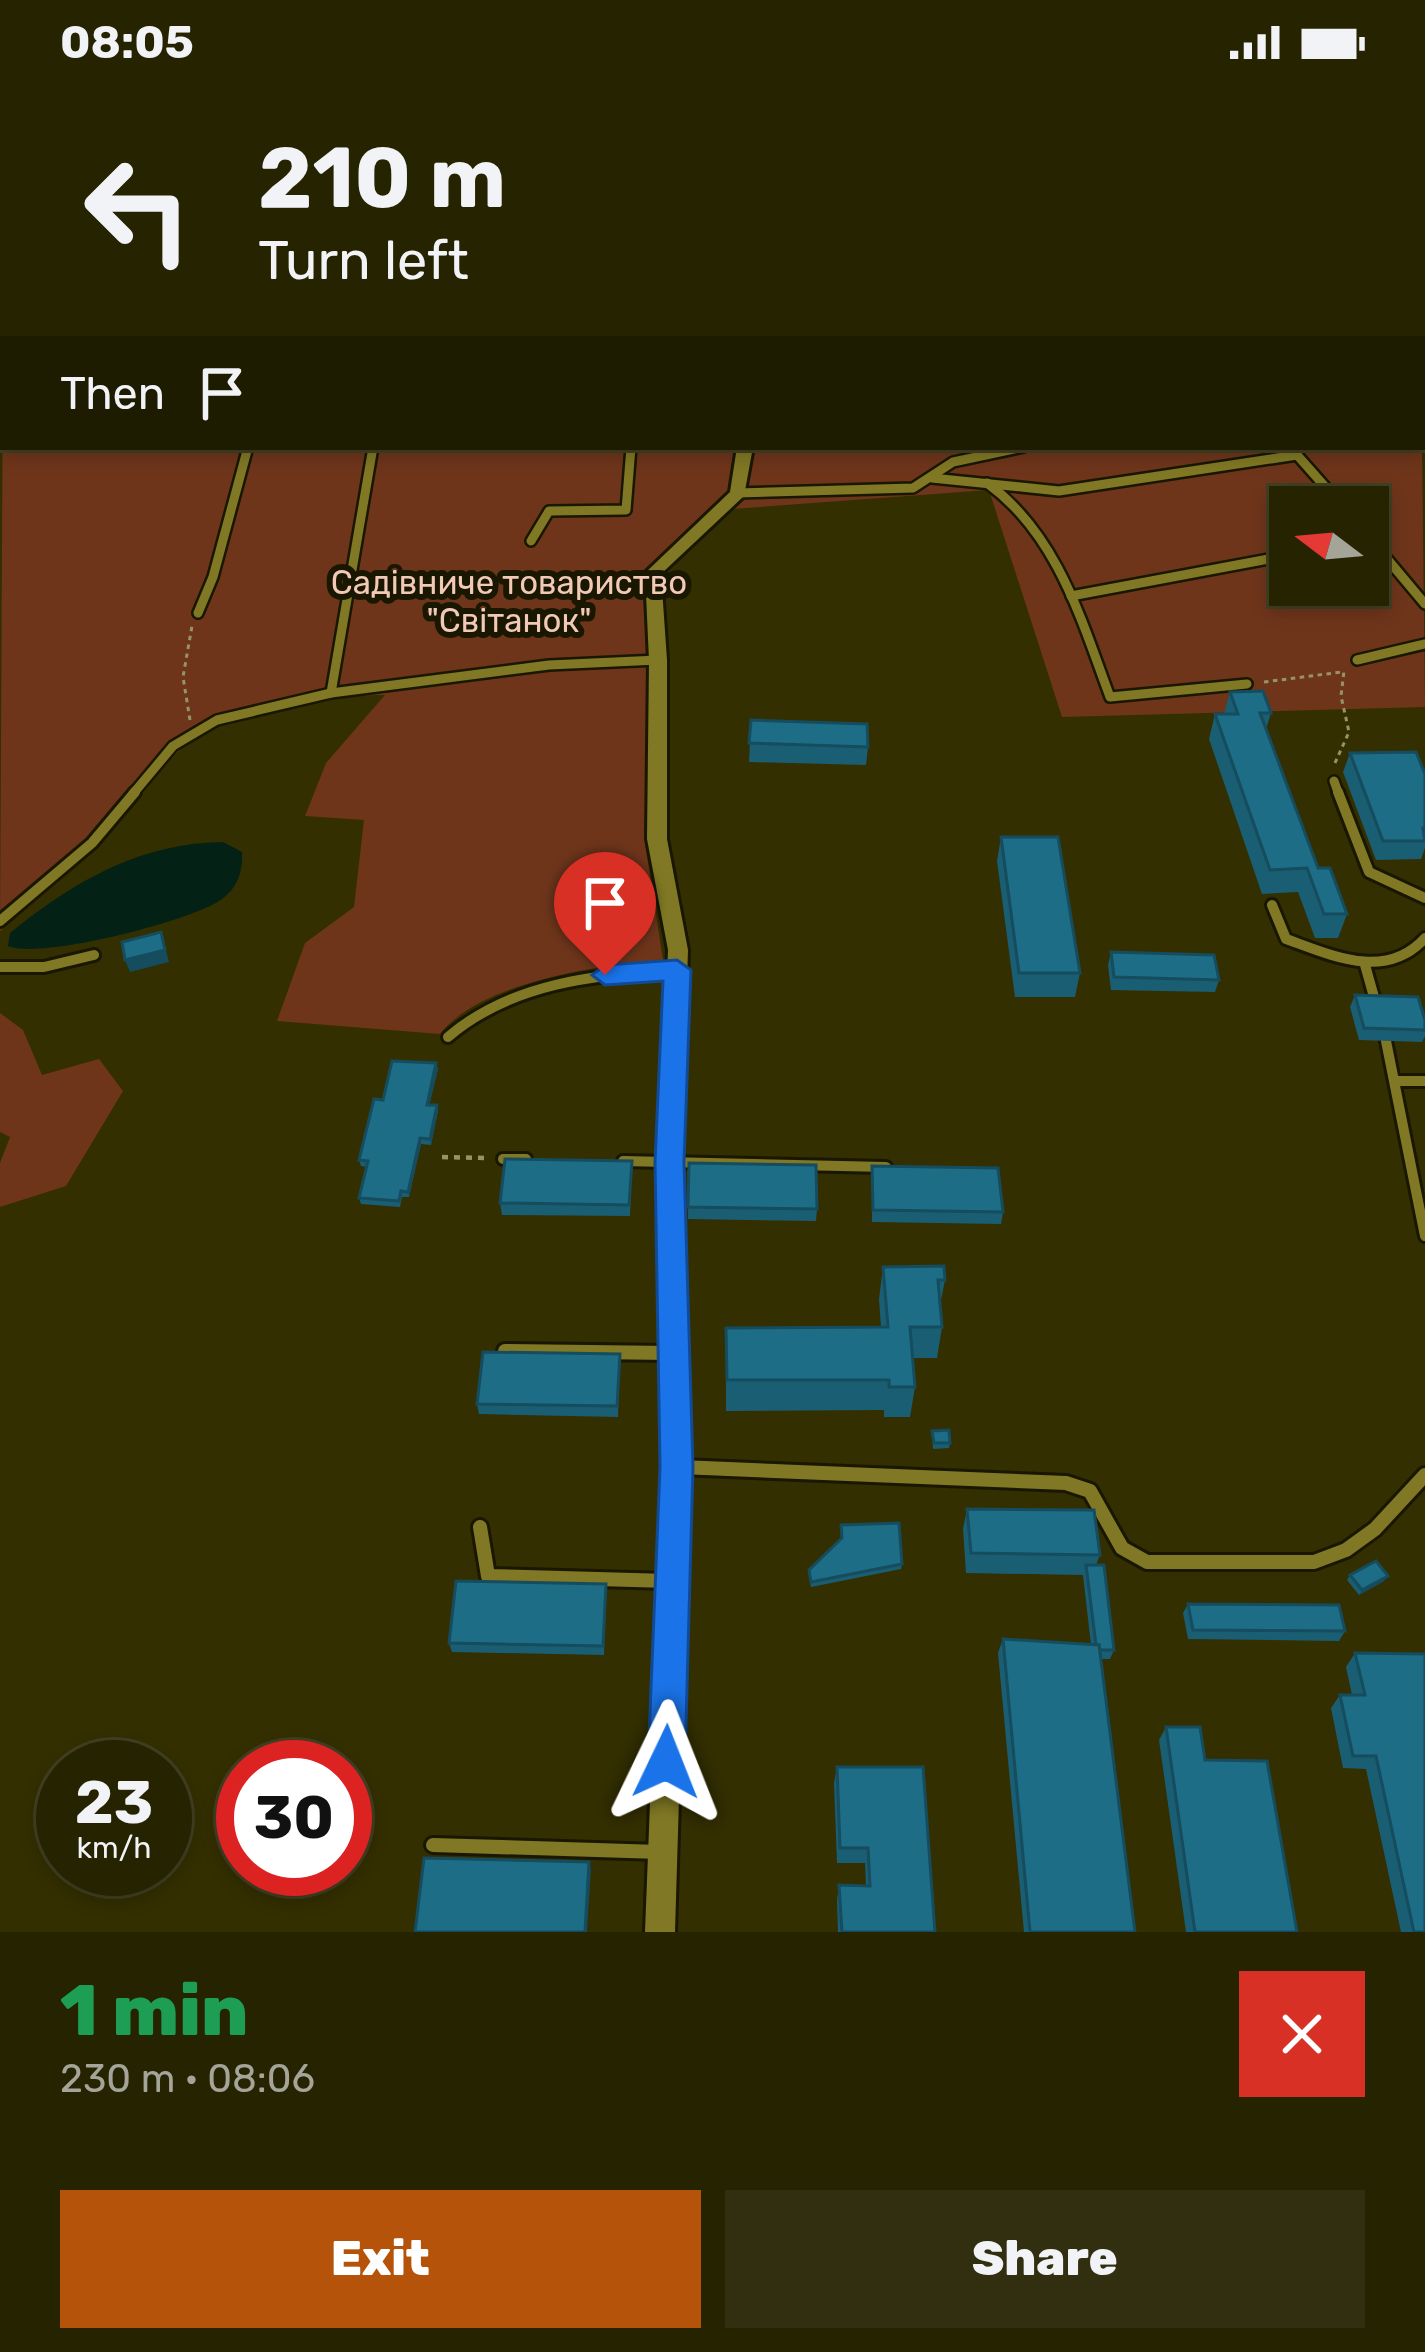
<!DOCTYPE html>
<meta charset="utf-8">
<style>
:root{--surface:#262301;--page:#322f10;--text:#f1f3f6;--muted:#a4a499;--line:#424023;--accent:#b45309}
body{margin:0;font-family:Rubik,sans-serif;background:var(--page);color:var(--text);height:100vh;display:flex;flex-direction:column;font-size:45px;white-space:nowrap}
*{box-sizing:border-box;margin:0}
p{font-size:39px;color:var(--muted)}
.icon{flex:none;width:66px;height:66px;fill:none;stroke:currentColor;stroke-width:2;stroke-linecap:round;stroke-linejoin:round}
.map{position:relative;height:1848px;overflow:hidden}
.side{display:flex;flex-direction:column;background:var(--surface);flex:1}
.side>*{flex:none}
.top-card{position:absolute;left:0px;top:0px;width:1425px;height:366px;box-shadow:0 6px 18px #0003,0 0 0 3px var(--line);background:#262301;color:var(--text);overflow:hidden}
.needle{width:78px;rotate:286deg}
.buttons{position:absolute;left:1269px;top:402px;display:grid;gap:24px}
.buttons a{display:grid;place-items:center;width:120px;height:120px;border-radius:0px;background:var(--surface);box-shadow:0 6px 18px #0003,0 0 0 3px var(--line);font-size:60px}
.speed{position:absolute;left:36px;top:1656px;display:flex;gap:24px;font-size:60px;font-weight:700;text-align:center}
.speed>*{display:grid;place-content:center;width:156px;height:156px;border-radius:50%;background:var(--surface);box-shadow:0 6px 18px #0003,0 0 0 3px var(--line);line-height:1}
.speed small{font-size:30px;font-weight:400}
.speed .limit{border:18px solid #d22;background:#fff;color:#111}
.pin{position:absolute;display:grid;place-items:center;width:102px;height:102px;color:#fff;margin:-123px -51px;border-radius:50% 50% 50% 0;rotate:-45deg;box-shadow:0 0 12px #0007}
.pin .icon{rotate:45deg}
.me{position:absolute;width:132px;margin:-66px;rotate:2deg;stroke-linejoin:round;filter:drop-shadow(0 0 9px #0008)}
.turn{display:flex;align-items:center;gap:42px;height:252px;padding:0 60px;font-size:54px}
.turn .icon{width:156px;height:156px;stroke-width:2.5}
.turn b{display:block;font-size:84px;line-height:102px}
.then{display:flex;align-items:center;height:114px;padding:0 60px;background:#0003;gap:24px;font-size:45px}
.round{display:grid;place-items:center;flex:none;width:126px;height:126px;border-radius:0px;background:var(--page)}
.head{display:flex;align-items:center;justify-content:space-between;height:204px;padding:0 60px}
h1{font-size:72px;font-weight:800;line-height:90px;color:#1e9e55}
.cta{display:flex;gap:24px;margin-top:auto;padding:24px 60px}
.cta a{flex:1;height:138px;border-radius:0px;background:var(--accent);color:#fff;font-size:48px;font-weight:800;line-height:138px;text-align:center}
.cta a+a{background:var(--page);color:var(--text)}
.status{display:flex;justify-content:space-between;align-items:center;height:84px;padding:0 60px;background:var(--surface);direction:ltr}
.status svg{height:33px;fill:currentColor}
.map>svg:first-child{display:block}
.green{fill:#6e351b;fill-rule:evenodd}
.water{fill:#042115}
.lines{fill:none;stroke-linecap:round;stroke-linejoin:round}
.river{fill:#042115;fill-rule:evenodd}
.service-far3-casing{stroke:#191700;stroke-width:10}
.service-far2-casing{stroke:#191700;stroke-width:14}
.service-far1-casing{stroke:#191700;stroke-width:16}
.service-casing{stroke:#191700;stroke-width:20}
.minor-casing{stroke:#191700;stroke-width:6}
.path-far1{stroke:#979369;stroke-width:3;stroke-dasharray:4.5 4.5;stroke-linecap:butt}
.path{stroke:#979369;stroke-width:4.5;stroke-dasharray:6 6;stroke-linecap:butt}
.service-far3{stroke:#807824;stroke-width:6}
.service-far2{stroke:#807824;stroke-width:9}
.service-far1{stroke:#807824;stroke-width:10}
.service{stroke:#807824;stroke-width:14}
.minor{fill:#807824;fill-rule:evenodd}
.wall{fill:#1a5e73}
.shaded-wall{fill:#154c5e}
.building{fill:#1e6d86;stroke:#154c5e;stroke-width:3}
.route{fill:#1a73e8;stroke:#114b97;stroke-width:3}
.labels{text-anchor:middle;stroke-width:12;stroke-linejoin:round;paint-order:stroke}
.park-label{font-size:33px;fill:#f2c8b7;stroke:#191700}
</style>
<div class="status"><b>08:05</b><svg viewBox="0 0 49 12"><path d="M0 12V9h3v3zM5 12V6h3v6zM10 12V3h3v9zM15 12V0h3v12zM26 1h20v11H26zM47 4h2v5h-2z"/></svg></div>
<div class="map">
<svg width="1425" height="1848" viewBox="0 0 1425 1848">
<rect width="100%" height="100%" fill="#332f01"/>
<g class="green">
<path d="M177 0H1270L1274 3H175Z"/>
<path d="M3 267V363H1422V357L1425 623 1062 633 989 406 732 425 663 489 667 585 647 587 645 759 663 876C598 881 481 898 440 950L277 937 305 859 354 823 364 736 305 732 326 679 385 611C322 611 222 621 176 670 148 699 127 734 98 762 67 792 33 819 0 847ZM1290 423H1368V501H1290Z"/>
<path d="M0 929 23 946 42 991 99 975 123 1007 66 1102 0 1123V1079L10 1053 0 1048Z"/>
</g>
<path class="water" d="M223 758 242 768C243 788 237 806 219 817 189 837 40 876 8 862L10 849C73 798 139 759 223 758Z"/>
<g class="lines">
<g class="river">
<path d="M139 0H165L167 3H141Z"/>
<path d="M3 226V246L0 247V227Z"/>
</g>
<g class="service-far3-casing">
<g id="service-far3">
<path d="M282 3 294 0"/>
<path d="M654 3 679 0"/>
<path d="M1130 3 1165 0"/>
<path d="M0 314 3 308"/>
</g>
</g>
<g class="service-far2-casing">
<g id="service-far2">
<path d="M1290 363 1343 423"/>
<path d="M932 394 1059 407 1297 371"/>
<path d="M987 399C1057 450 1081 535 1110 613L1247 600"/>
<path d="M738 409 913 404 953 378 1024 363"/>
<path d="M1368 452 1425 520"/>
<path d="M531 457 549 427 626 426 631 363"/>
<path d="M1071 512 1290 471"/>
<path d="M198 529 213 493 248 363"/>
<path d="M1357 576 1425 560"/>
<path d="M331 609 373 363"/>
<path d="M1334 697 1339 711"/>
<path d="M132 711 173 662 217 636 331 609 549 581 658 576"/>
</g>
</g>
<g class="service-far1-casing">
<g id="service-far1">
<path d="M1338 708 1369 788 1425 814"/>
<path d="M1272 821 1286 855C1333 872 1386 897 1425 854"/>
<path d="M0 837 92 759 135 708"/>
<path d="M1365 881 1376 920"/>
<path d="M0 883H44L94 871"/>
<path d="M448 953C511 899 597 890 677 886"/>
<path d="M1386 957 1425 1152"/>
<path d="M1397 997H1425"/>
<path d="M503 1075H526"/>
<path d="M623 1077 886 1083"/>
</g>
</g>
<g class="service-casing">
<g id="service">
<path d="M505 1267 671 1269"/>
<path d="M680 1383 1066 1399 1090 1407 1122 1464 1147 1478H1314L1346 1466 1375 1445 1425 1391"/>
<path d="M480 1443 488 1492 669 1497"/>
<path d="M433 1761 660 1768"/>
</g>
</g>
<g class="minor-casing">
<g id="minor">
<path d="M416 0H428L430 3H418Z"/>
<path d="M737 363H753L744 412 661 490 667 576V755L688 866 681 1078 689 1383 675 1848H645L663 1383 659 1078 668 866 647 755 649 576 645 489 730 408Z"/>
</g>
</g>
<g class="path-far1">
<path d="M1410 0 1415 3"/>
<path d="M1422 172 1425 176"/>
<path d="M1264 598 1342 588"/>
<path d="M190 636 183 593 192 542"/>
<path d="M1335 679 1349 648 1341 612 1344 587"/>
</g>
<path class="path" d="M442 1073 486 1074"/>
<use href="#service-far3" class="service-far3"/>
<use href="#service-far2" class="service-far2"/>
<use href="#service-far1" class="service-far1"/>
<use href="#service" class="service"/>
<use href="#minor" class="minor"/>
</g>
<g class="wall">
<path d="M1230 608 1271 629 1266 645 1318 784 1347 830 1338 854H1315L1298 808 1262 810 1209 655 1215 630H1224Z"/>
<path d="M751 636 868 663 866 681 749 678Z"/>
<path d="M1350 669 1425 690V764L1421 775 1376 776 1343 688Z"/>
<path d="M1001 753 1080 889 1075 913H1015L997 777Z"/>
<path d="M1111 868 1219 896 1215 908 1111 906 1108 881Z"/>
<path d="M1355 911 1425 936V952L1422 958 1359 956 1350 923Z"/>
<path d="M436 979 438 985 429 1021H437L438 1027 431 1061 421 1060 409 1113H402L400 1123 361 1120 359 1114 367 1083 361 1082 359 1076 383 1016Z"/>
<path d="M632 1077 630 1132 502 1131 500 1119Z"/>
<path d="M689 1079 817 1125 816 1137 688 1135Z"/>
<path d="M872 1082 1003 1128 1001 1140 872 1138Z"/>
<path d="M883 1183 945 1196 940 1221 942 1243 937 1274H912L915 1303 910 1333H884V1326L726 1327V1244L881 1243 879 1215Z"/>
<path d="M620 1270 618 1333 479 1330 477 1320Z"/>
<path d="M932 1347 950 1359 949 1364 933 1365Z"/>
<path d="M967 1425 1100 1471 1096 1481 1114 1566 1110 1575H1100L1135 1848H1024L998 1569 1003 1555 1091 1561 1083 1491 966 1489 963 1445Z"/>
<path d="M902 1480 901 1485 811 1503 809 1491V1486Z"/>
<path d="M1350 1491 1384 1497 1359 1511 1347 1496Z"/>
<path d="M606 1500 604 1571 452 1568 449 1559Z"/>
<path d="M1188 1520 1345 1547 1339 1557 1188 1555 1183 1529Z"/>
<path d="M1355 1569 1425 1848H1401L1366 1685 1343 1684 1331 1624 1340 1611H1352L1346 1583Z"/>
<path d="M1166 1643 1205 1676 1297 1848H1186L1159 1656Z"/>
<path d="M837 1683 935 1848H838L837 1816 839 1801 866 1802 865 1779H837L834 1699Z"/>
</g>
<g class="shaded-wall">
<path d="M161 848 169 878 130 888 125 876Z"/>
<path d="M436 979 438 985 428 1027 427 1021Z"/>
<path d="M437 1021 438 1027 431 1061 430 1055Z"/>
<path d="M420 1054 421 1060 409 1113 408 1108Z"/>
<path d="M1388 1492 1384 1497 1359 1511 1362 1506Z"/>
<path d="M589 1778 591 1785 587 1848H585Z"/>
</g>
<g class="building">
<path d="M1263 607 1271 629H1260L1318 784H1330L1347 830H1324L1307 784 1270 786 1215 630H1238L1230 608Z"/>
<path d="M751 636 867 640 868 663 749 659Z"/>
<path d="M1416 668 1425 690V744H1423L1425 757H1383L1350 669Z"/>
<path d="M1001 753H1058L1080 889H1019Z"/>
<path d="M161 848 165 866 125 876 122 858Z"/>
<path d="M1111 868 1214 871 1219 896 1114 893Z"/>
<path d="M1355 911 1418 913 1425 936V946L1364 944Z"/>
<path d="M392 977 436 979 427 1021H437L430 1055 420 1054 408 1108 401 1107 399 1117 359 1114 368 1077 359 1076 374 1015 383 1016Z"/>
<path d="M505 1075 632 1077 629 1121 500 1119Z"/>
<path d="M689 1079 816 1081 817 1125 688 1123Z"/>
<path d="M872 1082 998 1084 1003 1128 873 1126Z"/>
<path d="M944 1182 945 1196H938L942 1243H910L915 1303H889V1296H727L726 1244 888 1243 883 1183Z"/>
<path d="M483 1268 620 1270 617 1322 477 1320Z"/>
<path d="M949 1346 950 1359H934L932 1347Z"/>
<path d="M967 1425 1094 1426 1100 1471 971 1469Z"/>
<path d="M899 1439 902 1480 811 1498 809 1486 842 1454 841 1441Z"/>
<path d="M1376 1477 1388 1492 1362 1506 1350 1491Z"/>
<path d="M1086 1481H1104L1114 1566H1099V1561H1096Z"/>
<path d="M456 1497 606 1500 603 1562 449 1559Z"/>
<path d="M1188 1520 1339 1521 1345 1547 1193 1546Z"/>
<path d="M1003 1555 1099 1561 1135 1848H1030Z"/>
<path d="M1355 1569 1425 1570V1848H1414L1376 1672H1353L1340 1611H1365Z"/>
<path d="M1166 1643H1200L1205 1676 1267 1677 1297 1848H1195Z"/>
<path d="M837 1683H923L935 1848H842L839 1801 870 1802 868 1764H840Z"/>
<path d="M424 1774 589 1778 585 1848H415Z"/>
</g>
<path class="route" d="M677 876 691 886 684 1078 693 1383 685 1678 679 1691 666 1696 653 1691 648 1678 660 1383 655 1078 663 897 605 901 592 891 605 881Z"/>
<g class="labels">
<g class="park-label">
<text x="509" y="510">Садівниче товариство<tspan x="509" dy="38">"Світанок"</tspan></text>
</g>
</g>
</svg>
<div class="buttons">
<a><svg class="needle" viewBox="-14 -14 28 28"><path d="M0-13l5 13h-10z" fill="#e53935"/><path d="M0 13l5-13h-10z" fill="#a4a499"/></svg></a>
</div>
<div class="speed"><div>23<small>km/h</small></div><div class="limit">30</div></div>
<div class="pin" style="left:605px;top:891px;background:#d93025"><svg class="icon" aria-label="arrive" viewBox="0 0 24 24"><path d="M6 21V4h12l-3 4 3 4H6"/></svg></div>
<svg class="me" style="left:666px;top:1678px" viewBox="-20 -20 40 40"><path d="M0-17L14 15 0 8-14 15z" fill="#1a73e8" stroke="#fff" stroke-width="4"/></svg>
<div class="top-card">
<div class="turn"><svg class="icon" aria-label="left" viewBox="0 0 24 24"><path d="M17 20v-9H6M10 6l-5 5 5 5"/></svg><div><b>210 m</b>Turn left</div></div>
<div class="then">Then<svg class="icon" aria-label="arrive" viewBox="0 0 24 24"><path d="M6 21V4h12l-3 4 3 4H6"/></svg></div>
</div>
</div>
<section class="side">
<div class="head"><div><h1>1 min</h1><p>230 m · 08:06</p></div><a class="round" style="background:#d93025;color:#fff"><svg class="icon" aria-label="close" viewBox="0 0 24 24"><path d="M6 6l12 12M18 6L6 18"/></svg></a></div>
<div class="cta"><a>Exit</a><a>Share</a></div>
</section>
